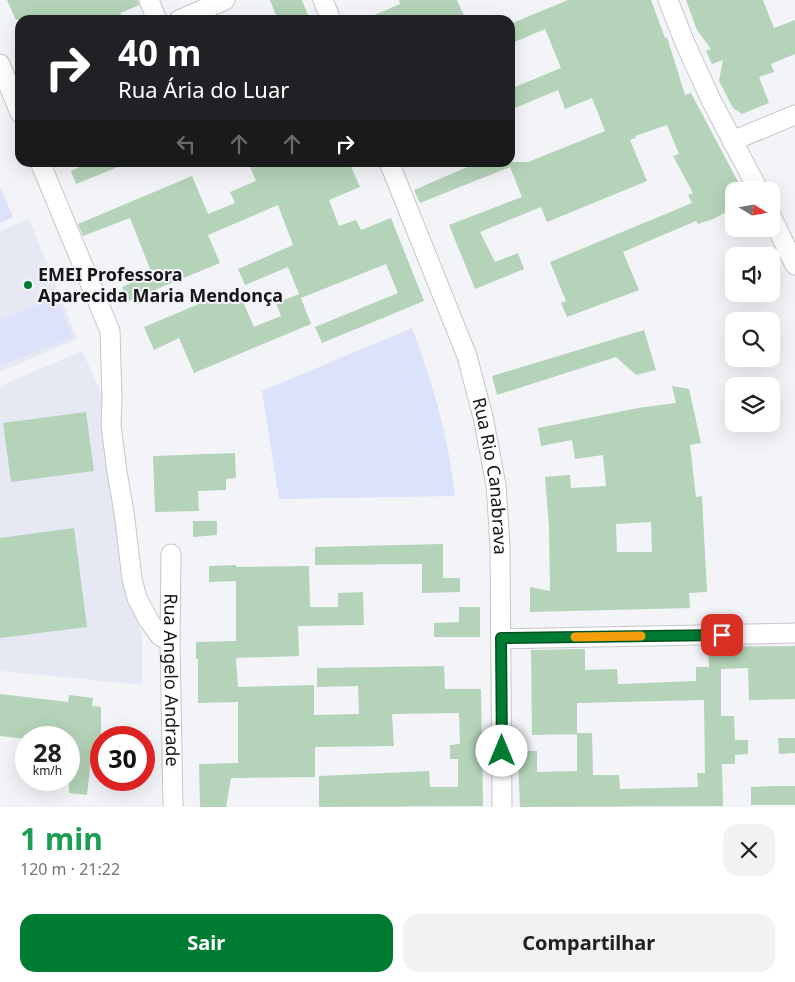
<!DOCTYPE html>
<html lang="pt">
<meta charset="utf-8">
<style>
:root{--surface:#fff;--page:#f2f2f2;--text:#202124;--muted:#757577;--accent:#007b32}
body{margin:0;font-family:"Noto Sans",sans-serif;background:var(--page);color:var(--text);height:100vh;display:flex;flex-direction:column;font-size:19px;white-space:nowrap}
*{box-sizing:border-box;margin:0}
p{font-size:16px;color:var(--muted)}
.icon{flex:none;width:28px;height:28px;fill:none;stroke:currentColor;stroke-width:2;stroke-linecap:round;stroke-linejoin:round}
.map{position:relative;height:807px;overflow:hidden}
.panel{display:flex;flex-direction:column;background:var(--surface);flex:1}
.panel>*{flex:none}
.hud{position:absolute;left:15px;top:15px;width:500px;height:152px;border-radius:15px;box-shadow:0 5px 20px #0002;background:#202124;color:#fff;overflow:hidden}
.needle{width:32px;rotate:101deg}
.tools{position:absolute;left:725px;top:182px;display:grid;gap:10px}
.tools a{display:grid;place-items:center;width:55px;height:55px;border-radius:10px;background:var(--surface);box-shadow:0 5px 20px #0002;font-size:25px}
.speed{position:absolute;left:15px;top:726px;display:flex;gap:10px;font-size:25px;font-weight:700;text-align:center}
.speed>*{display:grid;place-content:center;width:65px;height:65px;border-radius:50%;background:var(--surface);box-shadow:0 5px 20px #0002;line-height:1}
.speed small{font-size:12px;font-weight:400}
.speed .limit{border:8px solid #d22;background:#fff;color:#111}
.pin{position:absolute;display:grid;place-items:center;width:42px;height:42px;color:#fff;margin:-21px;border-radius:10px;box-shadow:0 2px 8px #0006}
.me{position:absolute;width:55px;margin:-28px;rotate:0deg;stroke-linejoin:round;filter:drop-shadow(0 0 4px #0008)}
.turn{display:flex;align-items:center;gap:18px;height:105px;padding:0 20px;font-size:22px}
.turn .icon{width:65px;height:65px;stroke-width:2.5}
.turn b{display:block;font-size:35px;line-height:42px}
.lanes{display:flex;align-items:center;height:48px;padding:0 20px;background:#0003;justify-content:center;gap:25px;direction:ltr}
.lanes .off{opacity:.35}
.round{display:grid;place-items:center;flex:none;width:52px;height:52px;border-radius:15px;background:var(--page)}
.headline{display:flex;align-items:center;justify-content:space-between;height:85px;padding:0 20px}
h1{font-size:30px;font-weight:700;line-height:38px;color:#1e9e55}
.cta{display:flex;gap:10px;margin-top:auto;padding:10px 20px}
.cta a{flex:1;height:58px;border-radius:15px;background:var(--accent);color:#fff;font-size:20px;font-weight:700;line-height:58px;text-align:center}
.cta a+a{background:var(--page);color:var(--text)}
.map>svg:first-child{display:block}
.built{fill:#e6e9f4}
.green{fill:#dbe2f9}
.building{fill:#b4d3b8;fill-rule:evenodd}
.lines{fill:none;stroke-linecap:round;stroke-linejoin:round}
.minor-casing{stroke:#c5c6c9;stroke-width:21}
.minor{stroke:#fff;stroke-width:19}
.route-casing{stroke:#005020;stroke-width:12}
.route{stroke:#007b32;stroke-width:9}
.slow{stroke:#f59e0b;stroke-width:9}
.poi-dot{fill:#007b32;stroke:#f3f4f8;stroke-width:2}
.labels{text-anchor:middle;stroke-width:4;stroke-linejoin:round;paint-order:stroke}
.poi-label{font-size:18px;font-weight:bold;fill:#161618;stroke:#f3f4f8;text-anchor:start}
.street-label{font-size:18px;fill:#161618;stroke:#f3f4f8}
</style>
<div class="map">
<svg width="795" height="807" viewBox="0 0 795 807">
<rect width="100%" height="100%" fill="#f3f4f8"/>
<g class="built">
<path d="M29 219 77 339 0 372V231Z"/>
<path d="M82 351 105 400 129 596 142 634V685L0 671V386Z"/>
</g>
<g class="green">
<path d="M0 187 13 217 0 223Z"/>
<path d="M56 297 72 337 0 366V320Z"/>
<path d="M412 328C433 384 448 436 455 496L279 499 262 391Z"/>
</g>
<g class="building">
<path d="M7 0H138L139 5 120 13 124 20H16Z"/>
<path d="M270 0H302L310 20H278Z"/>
<path d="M399 0H457L466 20H363L400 4Z"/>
<path d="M568 0H651L665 38 667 37 685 95 691 93 743 191H734V208L713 219 698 224 696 221 623 252 639 290 567 317 561 303 566 301 550 262 692 203 688 195 693 193 673 156 679 154 667 125 635 136 636 138 630 140 647 181 547 222 541 207 480 232 495 262 518 253 524 269 475 289 449 225 522 197 510 167 420 203 414 190 479 162H528L605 131 592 98 565 109 558 90 510 110V89L561 68 545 29 510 44V24Z"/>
<path d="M686 0H763L774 28 795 20V54L771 64 774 72 759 77 769 103 742 114 733 108 719 81 723 60 712 64 706 51 711 49 697 30Z"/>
<path d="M90 162H128V163L76 184 71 171Z"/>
<path d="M248 162H349L360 187 329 200 339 226 356 220 361 230 391 218 424 301 322 343 315 327 398 293 386 264 301 298 311 324 194 373 179 338 154 350 144 327 237 288 254 327 281 316 276 303 299 294 288 267 245 285 238 269 293 245 278 205 208 235 220 263 128 301 122 287 152 274 130 218 83 236 78 224 192 176 208 214 235 203 230 192 256 181Z"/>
<path d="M644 330 656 370 636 375 616 357 497 395 492 376Z"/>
<path d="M672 386 689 389 701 443 690 445 696 497 702 496 707 592 689 593 690 608 530 612V587L550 591 549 526 545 477 570 475 571 488 606 486 603 455 575 459 572 440 541 446 538 428 638 408 676 403ZM651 522 652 552H617L616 524Z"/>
<path d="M86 412 94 471 11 482 3 423Z"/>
<path d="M235 453 236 478 226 479V490L198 491 199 511 155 512 153 456Z"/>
<path d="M193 521H217V535L193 537Z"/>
<path d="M74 528 87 627 0 638V538Z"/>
<path d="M443 544V578H460V592L422 593V564L315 565V547Z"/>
<path d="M236 565V567L309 566 310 607H338V593L363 592 364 625 298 626 299 656 236 658 238 687 314 685V715L359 714 358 686 317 687V668L444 666 445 689H481L483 806 319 807V776L429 771 430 787H458V759H450V745L460 744 459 713 392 714 394 746 315 747V777L231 778 226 807H200L199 764 238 763V702L198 703V659H196V642L236 641V581L209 582V566Z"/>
<path d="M459 607H480V637H434V623L459 622Z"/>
<path d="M795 646V699L749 700 748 668 721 669V716H734L735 740H748V754L735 755V764H722L723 806 520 807 518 760H520V751H537V772L577 771V733H592L593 775H619L620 789 698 787 697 773H705L704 700 577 703V734L532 735 531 650 585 649V670L617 669 618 684 696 681V667H709L708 647Z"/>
<path d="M0 694 68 702 69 695 93 698 92 706 101 707V761L91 760 87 795 69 793V738H26V739L0 736Z"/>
<path d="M778 738H795V753L779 754Z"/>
<path d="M776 786H795V805H751V787Z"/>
</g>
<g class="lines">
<g class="minor-casing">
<g id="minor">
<path d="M149 0 157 20"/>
<path d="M323 0 331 20"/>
<path d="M668 0 685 43 711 100 759 191"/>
<path d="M179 20 225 0"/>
<path d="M0 64 20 113"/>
<path d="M732 141 795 115"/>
<path d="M40 162 110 331 112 398 111 425 117 472 124 512 132 579 137 598 149 621 160 636 170 641"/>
<path id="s1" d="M389 162 467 356 483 417 496 485 500 545 502 807"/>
<path d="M771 216 795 265"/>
<path id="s2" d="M171 554 170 641 173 807"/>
<path d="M501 639 795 633"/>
</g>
</g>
<use href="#minor" class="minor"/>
</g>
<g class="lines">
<g class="route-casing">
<path id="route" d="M502 751 501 638 722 635"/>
</g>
<use href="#route" class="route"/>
<path class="slow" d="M575 637 641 636"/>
</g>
<circle class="poi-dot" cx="28" cy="285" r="5"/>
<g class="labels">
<g class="poi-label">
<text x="38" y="281">EMEI Professora<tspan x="38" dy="21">Aparecida Maria Mendonça</tspan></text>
</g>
<g class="street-label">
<text dy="6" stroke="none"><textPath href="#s1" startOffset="332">Rua Rio Canabrava</textPath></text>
<text dy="6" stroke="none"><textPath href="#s2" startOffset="126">Rua Angelo Andrade</textPath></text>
</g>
</g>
</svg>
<div class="tools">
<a><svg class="needle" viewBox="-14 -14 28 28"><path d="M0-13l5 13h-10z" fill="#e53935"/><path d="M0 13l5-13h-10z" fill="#757577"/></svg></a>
<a><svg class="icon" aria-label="sound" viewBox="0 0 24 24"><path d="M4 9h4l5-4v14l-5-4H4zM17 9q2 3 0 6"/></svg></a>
<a><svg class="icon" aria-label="search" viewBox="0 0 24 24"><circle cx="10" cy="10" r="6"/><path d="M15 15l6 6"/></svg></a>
<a><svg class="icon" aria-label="layers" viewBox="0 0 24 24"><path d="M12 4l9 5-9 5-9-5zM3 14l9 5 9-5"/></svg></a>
</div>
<div class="speed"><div>28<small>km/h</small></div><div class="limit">30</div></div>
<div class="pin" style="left:722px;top:635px;background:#d93025"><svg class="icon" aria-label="arrive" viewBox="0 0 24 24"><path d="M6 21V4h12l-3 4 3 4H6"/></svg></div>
<svg class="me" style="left:502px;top:751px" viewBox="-20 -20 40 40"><circle r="19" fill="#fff"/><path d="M0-13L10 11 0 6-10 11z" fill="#007b32"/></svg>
<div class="hud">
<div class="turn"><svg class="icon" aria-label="right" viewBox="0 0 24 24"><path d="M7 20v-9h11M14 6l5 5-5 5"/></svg><div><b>40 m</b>Rua Ária do Luar</div></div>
<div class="lanes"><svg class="icon off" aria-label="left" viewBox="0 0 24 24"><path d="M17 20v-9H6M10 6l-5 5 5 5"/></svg><svg class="icon off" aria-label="ahead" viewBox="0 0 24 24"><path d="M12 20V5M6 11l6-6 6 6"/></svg><svg class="icon off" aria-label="ahead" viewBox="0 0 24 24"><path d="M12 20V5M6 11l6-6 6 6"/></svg><svg class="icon" aria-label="right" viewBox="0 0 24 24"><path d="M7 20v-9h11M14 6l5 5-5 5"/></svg></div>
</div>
</div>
<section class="panel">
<div class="headline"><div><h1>1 min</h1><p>120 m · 21:22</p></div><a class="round"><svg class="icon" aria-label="close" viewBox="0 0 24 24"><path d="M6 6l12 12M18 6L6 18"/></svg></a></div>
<div class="cta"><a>Sair</a><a>Compartilhar</a></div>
</section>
